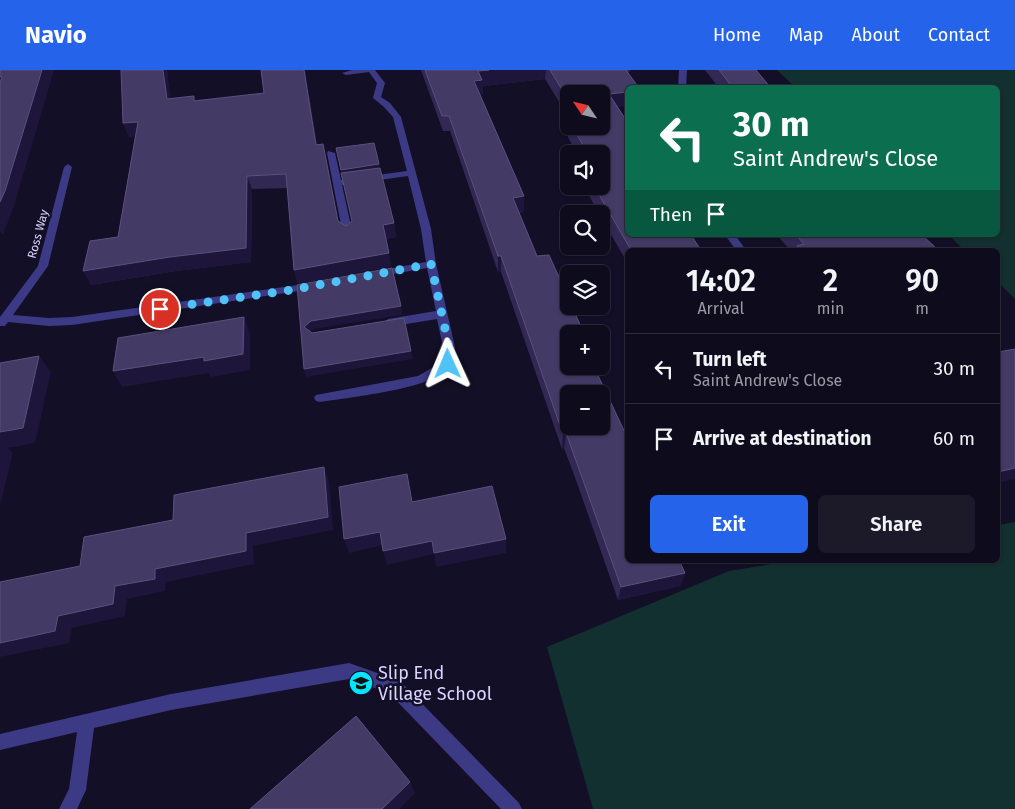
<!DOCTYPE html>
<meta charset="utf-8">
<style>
:root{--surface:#0e0b1c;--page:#1c1929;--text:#f1f3f6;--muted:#9b9ba3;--line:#2e2b3b;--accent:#2563eb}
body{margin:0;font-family:"Fira Sans",sans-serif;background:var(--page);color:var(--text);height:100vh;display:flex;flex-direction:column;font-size:19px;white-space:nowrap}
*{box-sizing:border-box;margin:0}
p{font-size:16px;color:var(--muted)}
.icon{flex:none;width:28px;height:28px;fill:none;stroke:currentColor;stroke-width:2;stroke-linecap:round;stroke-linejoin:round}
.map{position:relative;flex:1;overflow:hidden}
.side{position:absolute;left:625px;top:178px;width:375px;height:315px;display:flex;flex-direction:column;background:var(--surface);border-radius:8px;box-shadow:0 1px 4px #0004,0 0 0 1px var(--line)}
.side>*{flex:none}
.guide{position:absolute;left:625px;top:15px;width:375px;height:152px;border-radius:8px;box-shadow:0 1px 4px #0004,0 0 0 1px var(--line);background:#0b6e4f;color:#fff;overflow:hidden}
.needle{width:32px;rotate:305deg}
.tools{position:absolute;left:560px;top:15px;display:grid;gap:10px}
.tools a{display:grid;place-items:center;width:50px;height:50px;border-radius:8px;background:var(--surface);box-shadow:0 1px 4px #0004,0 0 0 1px var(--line);font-size:25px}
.pin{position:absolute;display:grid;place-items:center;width:42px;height:42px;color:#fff;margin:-21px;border:2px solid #fff;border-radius:50%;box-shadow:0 1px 5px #0007}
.me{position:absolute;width:55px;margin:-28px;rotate:359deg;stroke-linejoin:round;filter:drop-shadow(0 0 4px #0008)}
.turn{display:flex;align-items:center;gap:18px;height:105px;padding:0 25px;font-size:22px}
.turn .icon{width:65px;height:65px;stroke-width:2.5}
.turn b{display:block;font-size:35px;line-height:42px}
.then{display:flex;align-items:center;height:48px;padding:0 25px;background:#0003;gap:10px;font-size:19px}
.eta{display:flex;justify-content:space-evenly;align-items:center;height:85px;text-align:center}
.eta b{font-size:30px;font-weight:600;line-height:35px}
.cta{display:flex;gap:10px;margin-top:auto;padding:10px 25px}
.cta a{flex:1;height:58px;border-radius:8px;background:var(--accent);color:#fff;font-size:20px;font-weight:600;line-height:58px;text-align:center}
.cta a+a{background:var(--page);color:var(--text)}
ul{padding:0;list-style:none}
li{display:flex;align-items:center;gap:15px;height:70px;padding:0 25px;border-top:1px solid var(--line)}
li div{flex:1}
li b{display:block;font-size:19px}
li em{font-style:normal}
header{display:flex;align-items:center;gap:30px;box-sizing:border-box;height:70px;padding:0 25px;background:var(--accent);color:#fff}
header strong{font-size:24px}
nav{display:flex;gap:28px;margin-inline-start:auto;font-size:18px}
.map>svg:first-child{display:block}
.green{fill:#12302f}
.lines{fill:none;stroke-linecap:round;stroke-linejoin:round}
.minor{fill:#3d3a85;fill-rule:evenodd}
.wall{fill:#312854}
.shaded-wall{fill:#1d163a}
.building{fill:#433a66;stroke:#5a527e;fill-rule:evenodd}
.route{stroke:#4fc3f7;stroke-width:9;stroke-dasharray:0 16.2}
.labels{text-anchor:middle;stroke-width:5;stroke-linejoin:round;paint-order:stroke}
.far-street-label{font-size:12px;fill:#d9d4ff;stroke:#130f26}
.near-poi-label{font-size:18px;fill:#d9d4ff;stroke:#130f26;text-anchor:start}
</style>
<header>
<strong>Navio</strong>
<nav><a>Home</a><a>Map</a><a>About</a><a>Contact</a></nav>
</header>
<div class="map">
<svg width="1015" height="739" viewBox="0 0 1015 739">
<rect width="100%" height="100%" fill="#130f26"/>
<g class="green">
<path d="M777 0H1015V229L998 212V180H964L949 165H998V18L795 17Z"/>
<path d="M1015 452V739H593L547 577 729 501 796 490H998V455Z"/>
</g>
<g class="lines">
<g class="minor">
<path d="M375 0 385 13 381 27 390 33 401 47 431 159 436 194 455 277 454 294C438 319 350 327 320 332L316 331 314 328 316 325 418 306 442 292 443 277 437 249 388 257 383 253 388 249 436 241 427 198 376 207 371 204 376 201 426 192 421 159 408 106 342 115 353 165 348 168 343 165 327 83 328 81 335 83 341 110 407 101 393 47 384 37 373 28 377 13 369 2 346 5 342 3 352 0Z"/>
<path d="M679 0H687L686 18H678Z"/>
<path d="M68 94 72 97 48 196 13 245 49 248 72 247 312 213 317 216 312 219 72 255 49 256 8 252 5 256H0V247L38 196 64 97Z"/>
<path d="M725 165H735L746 180H736Z"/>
<path d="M349 593 400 611 519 733 522 739H501L389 623 349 609 171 640 94 658 86 720 77 739H59L69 719 77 662 0 680V664L171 624Z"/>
</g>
</g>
<g class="wall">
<path d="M167 0 170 29 196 31 264 23 261 0H305L317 75 338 152 346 156 352 151 336 78 379 98 394 153 396 167 386 169 391 196 298 214 294 200 288 118 252 119 251 192 176 201 91 215 118 167 135 66 129 67 123 53Z"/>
<path d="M421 0H631L628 3 618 38 628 165 701 180H628V194L601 147V144H599L584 116H601V84H577L568 67 569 56H601L569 24V48L545 9 483 16V25H480L524 142 519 143 537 186 598 299 597 304 685 503 680 516 618 530 577 413 564 378 562 379 501 202H498L450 61H443Z"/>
<path d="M705 0H756L771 18H719Z"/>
<path d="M777 165H922L938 180H790Z"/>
</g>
<g class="shaded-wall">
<path d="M42 0H54L14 136 3 165 0 161V132Z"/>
<path d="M163 0H167L172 43 167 29Z"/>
<path d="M304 0H305L319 89 316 75Z"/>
<path d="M489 0H546L545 9 483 16V25L474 26V11L478 1Z"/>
<path d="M628 22V36L607 39 609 24Z"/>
<path d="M138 52 144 65 129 67 123 53Z"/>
<path d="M379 94 380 103 342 108 341 100Z"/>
<path d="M247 106 252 119 251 192 176 201 91 215 83 201Z"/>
<path d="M524 126V142L513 144V128Z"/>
<path d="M394 153 396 167 385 169 383 155Z"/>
<path d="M389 183 391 196 298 214 294 200Z"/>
<rect x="498" y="186" width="3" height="16"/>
<path d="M401 236 402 245 314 259 306 266 304 257 311 251Z"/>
<path d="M244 247 250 263V300L211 307 209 303 122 317 113 301Z"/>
<path d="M411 281 413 289 306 307 304 299Z"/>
<path d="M39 286 51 302 35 373 8 378 13 383 0 436V362Z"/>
<path d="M566 363 564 378 562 379 563 364Z"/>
<path d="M324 397 329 411 333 460 253 476 254 494 166 512 165 521 127 529 125 546 72 558 69 573 0 587V573L115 516 155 499 246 463Z"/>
<path d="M1015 398V409L998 413V402Z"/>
<path d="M380 462 384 475 349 483 344 469Z"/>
<path d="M506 469V483L436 497 434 483Z"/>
<path d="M432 471 434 484 387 495 383 481Z"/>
<path d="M685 503 680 516 618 530 621 517Z"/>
<path d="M410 712 415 723 399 739H382Z"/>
</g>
<g class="building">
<path d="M0 0H42L5 121 0 132V12L2 7H0Z"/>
<path d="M121 0H163L167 29 194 26V31L264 23 261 0H304L316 75 323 74 338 151 346 156 352 151 341 103 380 98 394 153 383 155 389 183 294 200 286 104 247 106 246 178 170 187 83 201 90 171 118 167 138 52 123 53Z"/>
<path d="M425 0H489L478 1 482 10 474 11 524 126 513 128 537 186 549 185 569 229V236H572L584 264H569V296H597L598 299H595L628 369V490H679L685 503 621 517 579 399 566 363 563 364 501 186H498L449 46H442ZM569 324H601V356H569Z"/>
<path d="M550 0H626L639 18H628V22L609 24 628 53V165H691L701 180H631L594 116H601V84H584L583 83 587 82 572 56H601V24H569V31Z"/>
<path d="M719 0H756L771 18H733Z"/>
<path d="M374 73 379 94 341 100 336 78Z"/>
<path d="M796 165H922L938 180H800L797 176 804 174Z"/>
<path d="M392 198 401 236 311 251 304 257 312 263 404 248 411 281 304 299 297 215Z"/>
<path d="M244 247 243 284 204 291V287L113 301 118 268Z"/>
<path d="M1015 279V398L998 402V282Z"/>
<path d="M39 286 23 358 0 362V293Z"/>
<path d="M324 397 328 447 246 463V481L155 499V509L115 516 113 534 58 546 55 561 0 573V512L80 496 84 467 173 450 174 425Z"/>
<path d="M407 404 412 432 492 416 506 469 434 483 432 471 383 481 380 462 344 469 339 417Z"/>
<path d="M356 646 410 712 382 739H250Z"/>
</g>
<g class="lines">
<path class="route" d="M160 239 291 220 431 194 449 277 448 294"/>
</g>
<defs>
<g id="school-disc" transform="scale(1.25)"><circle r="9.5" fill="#00e5ff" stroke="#130f26"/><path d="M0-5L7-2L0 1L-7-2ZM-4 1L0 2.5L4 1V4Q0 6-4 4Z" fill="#111"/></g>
</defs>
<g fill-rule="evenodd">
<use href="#school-disc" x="361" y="613"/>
</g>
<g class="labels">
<g class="far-street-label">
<text transform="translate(38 164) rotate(-75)" y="4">Ross Way</text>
</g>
<g class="near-poi-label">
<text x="378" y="609">Slip End<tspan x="378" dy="21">Village School</tspan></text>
</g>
</g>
</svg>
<div class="tools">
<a><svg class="needle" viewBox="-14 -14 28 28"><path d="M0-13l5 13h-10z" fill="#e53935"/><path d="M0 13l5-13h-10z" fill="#9b9ba3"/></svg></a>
<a><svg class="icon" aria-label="sound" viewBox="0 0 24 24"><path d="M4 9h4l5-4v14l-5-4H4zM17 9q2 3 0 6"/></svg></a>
<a><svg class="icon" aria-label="search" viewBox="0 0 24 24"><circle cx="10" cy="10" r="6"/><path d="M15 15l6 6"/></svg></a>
<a><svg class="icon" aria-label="layers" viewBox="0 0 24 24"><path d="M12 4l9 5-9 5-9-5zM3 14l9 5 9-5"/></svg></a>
<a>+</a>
<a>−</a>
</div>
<div class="pin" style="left:160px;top:239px;background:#d93025"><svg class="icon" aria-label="arrive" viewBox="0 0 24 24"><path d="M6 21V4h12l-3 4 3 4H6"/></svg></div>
<svg class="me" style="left:448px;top:294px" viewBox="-20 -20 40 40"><path d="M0-17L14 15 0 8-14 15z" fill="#4fc3f7" stroke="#fff" stroke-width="4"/></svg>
<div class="guide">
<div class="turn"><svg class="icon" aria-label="left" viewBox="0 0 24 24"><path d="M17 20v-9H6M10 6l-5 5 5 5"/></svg><div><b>30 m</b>Saint Andrew's Close</div></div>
<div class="then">Then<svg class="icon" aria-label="arrive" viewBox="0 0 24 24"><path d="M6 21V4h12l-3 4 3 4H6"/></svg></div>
</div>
<section class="side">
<div class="eta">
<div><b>14:02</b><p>Arrival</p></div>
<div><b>2</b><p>min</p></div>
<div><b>90</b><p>m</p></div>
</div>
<ul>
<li><svg class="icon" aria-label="left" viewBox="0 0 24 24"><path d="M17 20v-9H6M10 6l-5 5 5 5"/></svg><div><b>Turn left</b><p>Saint Andrew's Close</p></div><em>30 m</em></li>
<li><svg class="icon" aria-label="arrive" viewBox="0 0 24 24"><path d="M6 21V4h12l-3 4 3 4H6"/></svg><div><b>Arrive at destination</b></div><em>60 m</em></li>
</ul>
<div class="cta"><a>Exit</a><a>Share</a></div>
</section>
</div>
